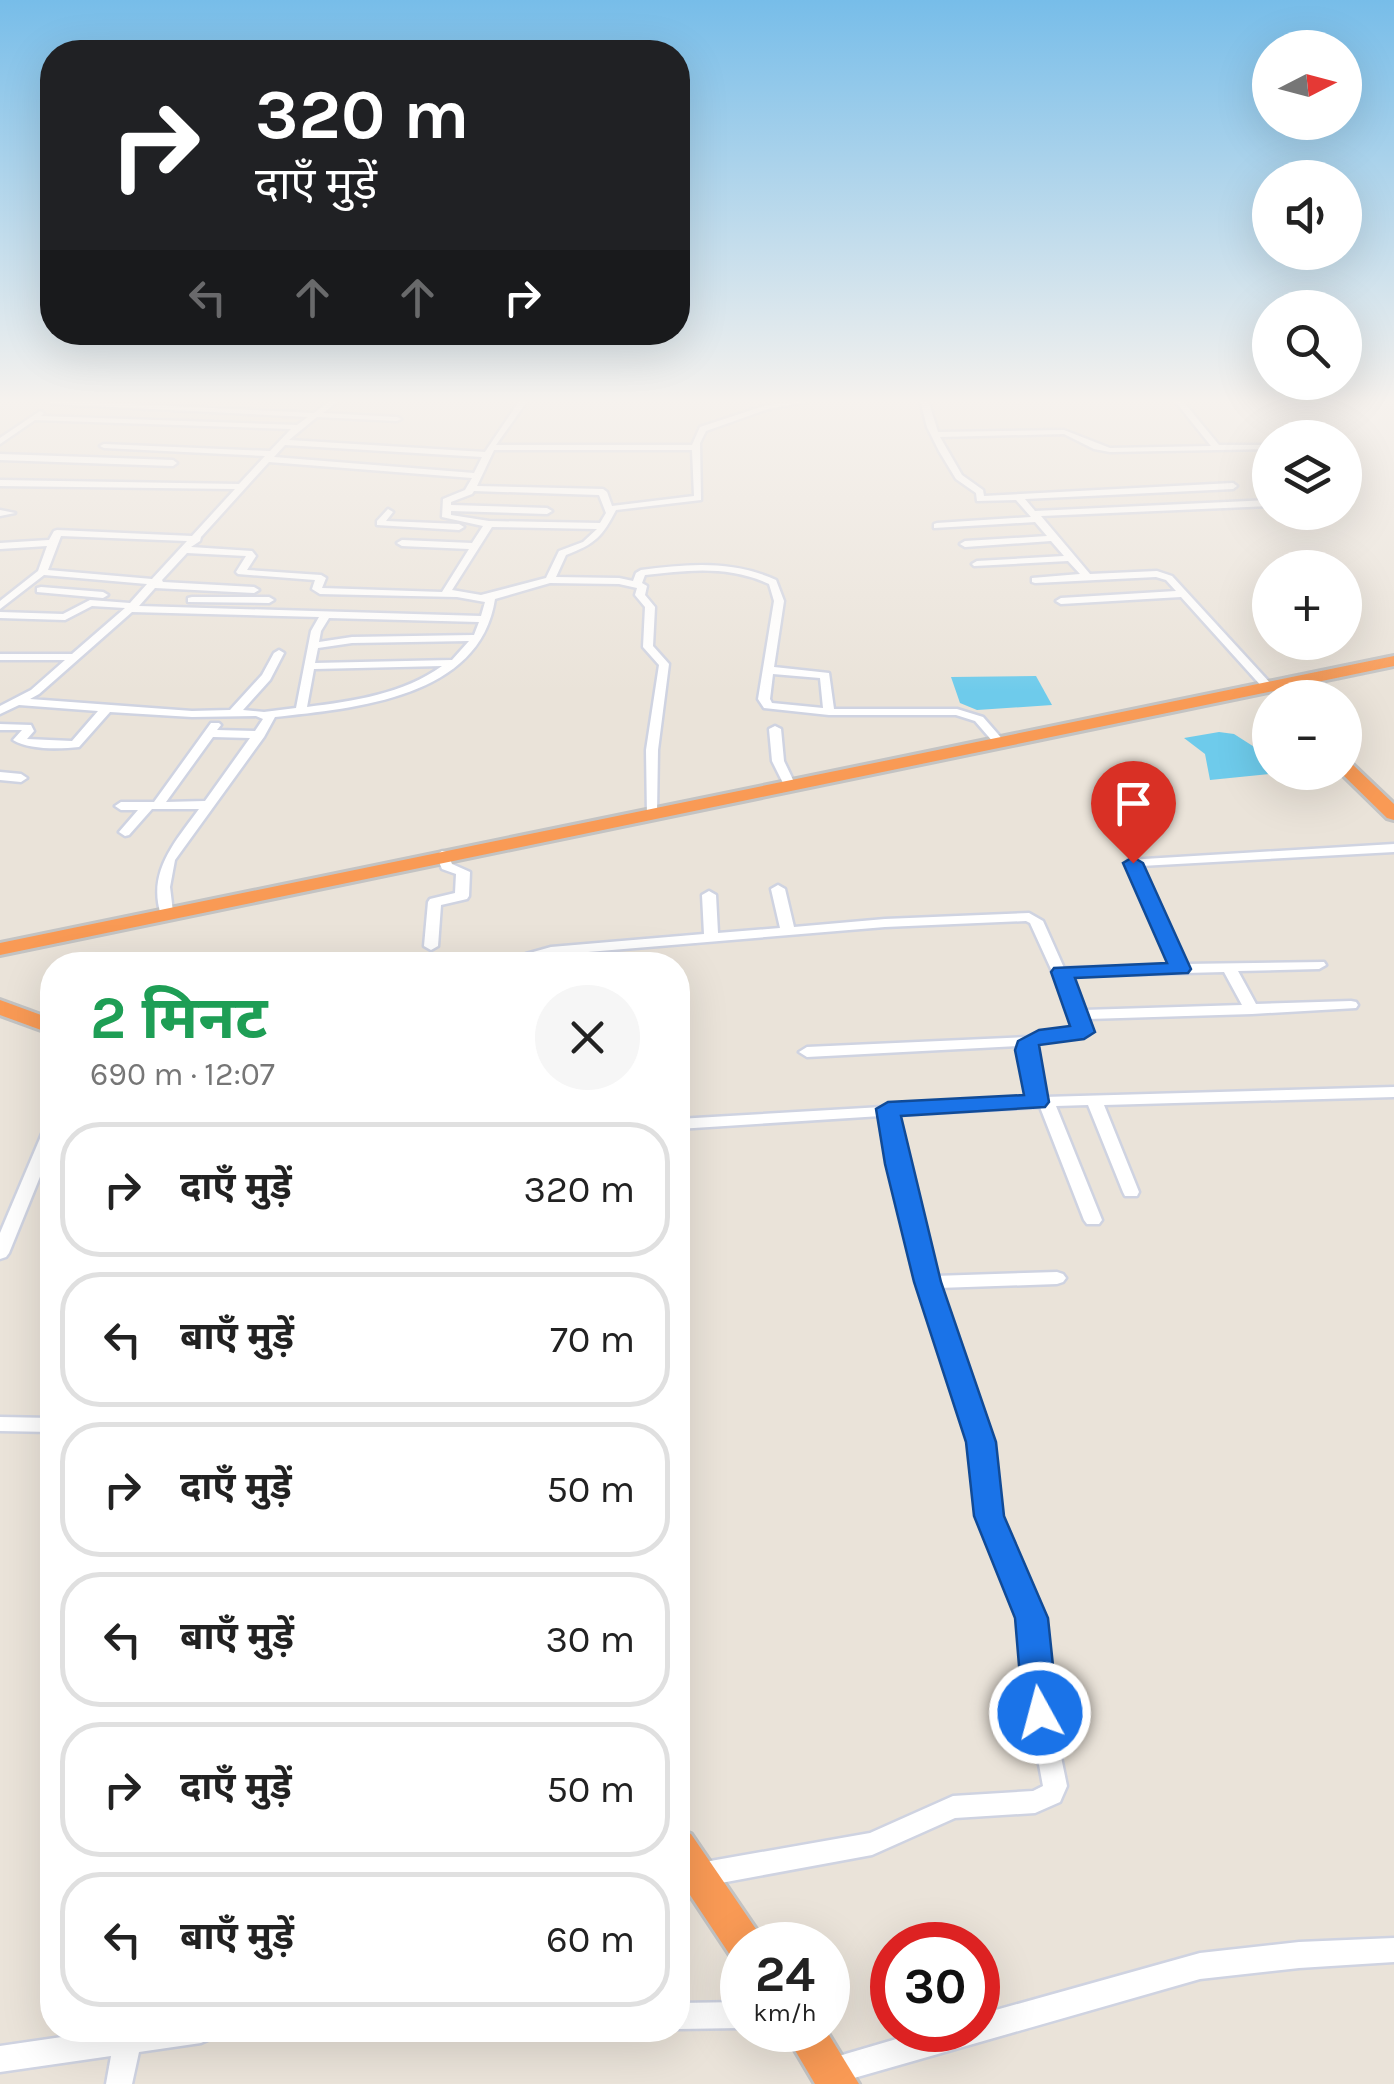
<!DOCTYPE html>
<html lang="hi">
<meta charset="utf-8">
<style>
:root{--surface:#fff;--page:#f6f6f6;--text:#222;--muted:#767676;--line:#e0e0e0}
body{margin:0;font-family:Karla,"Noto Sans Devanagari",sans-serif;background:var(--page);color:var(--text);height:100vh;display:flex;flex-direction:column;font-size:38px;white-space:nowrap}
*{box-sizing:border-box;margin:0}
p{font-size:32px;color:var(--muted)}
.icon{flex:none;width:55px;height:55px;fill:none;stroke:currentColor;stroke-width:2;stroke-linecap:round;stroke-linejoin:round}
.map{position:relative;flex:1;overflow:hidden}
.panel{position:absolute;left:40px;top:952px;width:650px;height:1090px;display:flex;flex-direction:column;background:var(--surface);border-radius:40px;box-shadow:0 10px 40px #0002}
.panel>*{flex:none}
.top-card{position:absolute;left:40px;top:40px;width:650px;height:305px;border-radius:40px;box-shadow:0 10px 40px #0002;background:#202124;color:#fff;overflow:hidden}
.needle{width:65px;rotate:84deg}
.buttons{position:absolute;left:1252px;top:30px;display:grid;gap:20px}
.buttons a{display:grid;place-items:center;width:110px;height:110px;border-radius:50%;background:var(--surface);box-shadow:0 10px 40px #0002;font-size:50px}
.speed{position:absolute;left:720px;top:1922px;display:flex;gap:20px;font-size:50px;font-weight:700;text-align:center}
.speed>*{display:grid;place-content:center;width:130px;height:130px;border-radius:50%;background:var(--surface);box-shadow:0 10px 40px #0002;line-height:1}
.speed small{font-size:25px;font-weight:400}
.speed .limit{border:15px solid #d22;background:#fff;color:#111}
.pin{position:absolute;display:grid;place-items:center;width:85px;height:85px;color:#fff;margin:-102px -42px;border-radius:50% 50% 50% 0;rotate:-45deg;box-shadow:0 0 10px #0007}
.pin .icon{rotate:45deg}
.me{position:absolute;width:110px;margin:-55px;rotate:353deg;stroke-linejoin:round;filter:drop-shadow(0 0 8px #0008)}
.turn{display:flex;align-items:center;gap:35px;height:210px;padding:0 50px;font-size:45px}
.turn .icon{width:130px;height:130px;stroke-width:2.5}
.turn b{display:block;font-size:70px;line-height:85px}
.lanes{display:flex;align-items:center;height:95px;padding:0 50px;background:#0003;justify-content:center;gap:50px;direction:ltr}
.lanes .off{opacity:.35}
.round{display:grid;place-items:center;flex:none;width:105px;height:105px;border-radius:52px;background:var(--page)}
.summary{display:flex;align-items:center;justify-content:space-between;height:170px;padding:0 50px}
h1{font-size:60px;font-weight:700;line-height:75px;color:#1e9e55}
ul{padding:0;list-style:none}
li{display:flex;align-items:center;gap:30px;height:135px;margin:0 20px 15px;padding:0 30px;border:5px solid var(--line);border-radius:40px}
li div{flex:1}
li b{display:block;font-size:38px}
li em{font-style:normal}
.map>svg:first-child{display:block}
.water{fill:#6ecbeb}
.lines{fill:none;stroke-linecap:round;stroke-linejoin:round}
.minor-casing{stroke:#cfd3e1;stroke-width:5}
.highway-casing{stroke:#c3c3c3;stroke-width:6}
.minor{fill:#fff;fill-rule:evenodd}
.highway{fill:#f99a55;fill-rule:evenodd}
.route{fill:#1a73e8;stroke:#114b97;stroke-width:2.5}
</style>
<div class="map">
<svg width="1394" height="2084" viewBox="0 0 1394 2084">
<rect width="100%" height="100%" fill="#eae3d9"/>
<g class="water">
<path d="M1036 676 1052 705 977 710 960 703 951 677Z"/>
<path d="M1219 732 1234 734 1270 757V772L1279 773 1210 780 1205 754 1184 738Z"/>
</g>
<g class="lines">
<g class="minor-casing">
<g id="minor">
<path d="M50 400 314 413 331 400H340L323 413 397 417 401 419 397 421 317 417 289 440 485 452 520 400H528L496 445H692L700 427 767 405 816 400 768 409 706 431 700 443 701 500 616 510C602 537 595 544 566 555L556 577 619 578 633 581 636 573 641 570C688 564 732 560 776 580L784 601 774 667 829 673 834 709H957L983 717 1004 741 1002 743H994L975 721 956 715H829L764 708 758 699 774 601 769 584C729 565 687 570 645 575L642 583 647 586 645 595 655 607 653 646 669 664 658 750 657 813 655 816H647L646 750 659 665 643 647 645 607 635 595 637 588 619 584 550 583 495 599C480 698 356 708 275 717L264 737 175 860 170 887 173 912 171 915H161C147 872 175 842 199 809H152L129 835 125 836 119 832 138 810H121L115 806 121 802H154L211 723H219L221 725 217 730 255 731 263 719 256 716 192 717 110 712 79 747C60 749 29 750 13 740L22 730H0V724L31 725 34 731 27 739 72 741 98 711 19 705 0 714V706L31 690 65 660H0V654H72L125 608 92 606 65 620 0 618V612L63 614 90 600 130 603 147 584 44 575 0 609V601L38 571 47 546 0 549V543L49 540 54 531 57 530 192 536 235 489 0 486V480L239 484 265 456 104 448 100 446 104 444 270 451 291 429 35 420 0 444V438L40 411 44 413 41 416 297 425 308 417 52 404 48 402ZM285 445 482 457 474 473 274 457ZM494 450H692L694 496 612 506 607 492 603 489 477 486ZM269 462 472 478 465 490 443 499 442 517 483 526 472 543 402 540 397 543 402 546 469 549 442 592 322 588 326 578 321 575 247 570 256 556 252 551 191 547 200 541 201 537ZM474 491 599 495 606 513 600 523 489 521 451 515V511L547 514 552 511 547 508 451 505V502L472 494ZM492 527 597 529 583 542 559 551 546 578 481 595 452 590ZM61 536 187 541 152 579 48 570ZM187 553 246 556 236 572 238 574 315 580 312 589 320 594 457 597 485 602 481 616 139 606 155 588 254 593 259 590 254 587 163 582 162 580ZM132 612 319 617 311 631 296 708 264 712 243 710 270 680 284 653 279 650 274 653 262 675 230 710 192 711 30 699 39 694ZM329 618 479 622 474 635 352 637 319 642 321 631ZM469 641 452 660 315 663 318 648 352 643ZM442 666C403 694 354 701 307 707L314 669ZM773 674 820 678 823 708 772 703 770 699ZM213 737 250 738 205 801 166 802Z"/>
<path d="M920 400H928L938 432 1064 430 1110 448 1211 446 1174 400H1182L1219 445H1270V449L1110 452 1094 449 1064 434 940 437 962 475 983 490 984 496 1233 483 1237 486 1233 489 1025 499 1035 511 1270 500V506L1041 516 1090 574 1157 571 1172 576 1272 685V689H1264L1181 597 1061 604 1056 601 1061 598 1176 591 1166 580 1156 577 1035 583 1032 582V578L1080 574 1068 561 974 566 972 564 977 561 1064 556 1051 541 965 547 960 544 965 541 1047 536 1035 522 934 528V524L937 523 1031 517 1016 500 977 501 976 493 956 479 939 451 927 427Z"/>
<path d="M0 454 173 460 177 463 173 466 0 460Z"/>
<path d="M388 509 393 512 386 521 459 524 464 527 459 530 377 525V521Z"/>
<path d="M0 510 15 513 0 516Z"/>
<path d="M41 587 103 592 108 595 103 598 37 592V588Z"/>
<path d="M192 597H269L274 600 269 603 188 602V598Z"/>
<path d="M775 726 781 729 784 761 795 784 793 787H785L772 761 769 729Z"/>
<path d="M0 772 21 774 27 778 21 782 0 780Z"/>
<path d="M1394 844V852L1141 866 1185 964 1324 962 1326 965 1319 969 1238 971 1256 1004 1351 1001 1356 1002 1358 1005 1356 1008 1252 1014 1088 1019 1091 1026 1089 1035 1049 1039 1036 1044 1035 1049 1044 1097 1394 1087V1097L1104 1105 1139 1192 1137 1196H1125L1123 1192 1088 1105 1056 1106 1102 1220 1099 1224H1087L1084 1220 1040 1107 897 1115 907 1175 934 1276 1057 1272 1063 1274 1066 1278 1063 1282 1057 1284 938 1288 991 1442 999 1516 1042 1618 1047 1689 1067 1786 1060 1802 1035 1813 955 1818 872 1855 699 1887 690 1883 687 1875 690 1867 699 1863 870 1833 953 1796 1033 1791 1043 1786 1025 1689 1020 1618 979 1516 971 1442 918 1282 891 1175 881 1116 678 1129V1119L882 1107 888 1104 894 1106 1028 1098 1020 1046 807 1057 799 1052 807 1047 1027 1037 1047 1031 1077 1028V1026L1030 923 1026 921 885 927 552 955 537 960 534 965H520L526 954 551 947 704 934 702 895 709 891 716 895 718 933 780 928 771 889 778 885 785 889 794 927 885 919 1029 913 1043 921 1064 968 1171 965 1127 863 1128 860ZM1224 972 1242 1005 1084 1010 1068 976Z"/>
<path d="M442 851 447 852 452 864 470 872 469 896 467 899 441 905 438 946 431 950 424 946 428 902 430 899 455 893 456 874 442 869 436 855Z"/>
<path d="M52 1124V1147L9 1253 6 1257 0 1259V1233L44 1129Z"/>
<path d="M0 1417 52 1418V1432L0 1431Z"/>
<path d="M1394 1938V1962L1299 1968 1200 1979 833 2084 823 2080 819 2071 823 2062 832 2058 927 2030H978V2015L1200 1953 1299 1942Z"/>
<path d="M742 2002V2028L678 2029V2003Z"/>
<path d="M110 2030H214L210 2039 201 2043 139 2052 132 2084H106L111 2056 0 2072V2046Z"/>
</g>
</g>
<g class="highway-casing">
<g id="highway">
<path d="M1394 656V666L0 955V943Z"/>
<path d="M1345 762 1351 763 1394 804V820L1387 818 1340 772H1345Z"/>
<path d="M0 1000 52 1019V1034L0 1015Z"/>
<path d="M678 1829 691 1834 758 1932 764 1945H742V1963L732 1958 678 1877Z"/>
<path d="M783 2030H826L859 2084H815Z"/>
</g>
</g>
<use href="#minor" class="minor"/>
<use href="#highway" class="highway"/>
</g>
<linearGradient id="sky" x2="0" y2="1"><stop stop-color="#77bde9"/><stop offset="0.58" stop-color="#f6f2ee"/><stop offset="1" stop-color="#f6f2ee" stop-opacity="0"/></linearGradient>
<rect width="1394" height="692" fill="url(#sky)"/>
<path class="route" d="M1133 857 1143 863 1191 969 1188 973 1075 978 1095 1032 1084 1039 1039 1045 1049 1102 1045 1107 901 1116 941 1282 996 1442 1004 1516 1048 1618 1058 1713 1053 1724 1040 1728 1028 1724 1023 1713 1015 1618 974 1516 966 1442 914 1282 885 1164 876 1109 888 1102 1024 1095 1015 1050 1018 1041 1039 1030 1070 1026 1051 972 1054 968 1167 963 1123 863Z"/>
</svg>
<div class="buttons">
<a><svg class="needle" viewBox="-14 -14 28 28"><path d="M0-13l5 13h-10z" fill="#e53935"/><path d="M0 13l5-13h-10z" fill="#767676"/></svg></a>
<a><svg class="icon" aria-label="sound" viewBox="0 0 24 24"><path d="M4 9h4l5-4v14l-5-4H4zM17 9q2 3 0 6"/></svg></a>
<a><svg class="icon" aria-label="search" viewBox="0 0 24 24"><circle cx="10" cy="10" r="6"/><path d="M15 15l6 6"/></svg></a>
<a><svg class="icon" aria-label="layers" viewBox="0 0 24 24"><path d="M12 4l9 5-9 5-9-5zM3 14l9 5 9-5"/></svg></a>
<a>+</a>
<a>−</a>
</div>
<div class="speed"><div>24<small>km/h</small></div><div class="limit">30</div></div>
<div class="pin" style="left:1133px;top:863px;background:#d93025"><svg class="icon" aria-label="arrive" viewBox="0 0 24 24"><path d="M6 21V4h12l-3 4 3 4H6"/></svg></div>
<svg class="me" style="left:1040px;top:1713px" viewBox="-20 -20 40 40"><circle r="17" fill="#1a73e8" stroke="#fff" stroke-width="3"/><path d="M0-11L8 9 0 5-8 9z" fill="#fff"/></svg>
<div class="top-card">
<div class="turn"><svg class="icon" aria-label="right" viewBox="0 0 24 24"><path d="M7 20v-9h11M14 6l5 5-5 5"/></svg><div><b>320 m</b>दाएँ मुड़ें</div></div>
<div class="lanes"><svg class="icon off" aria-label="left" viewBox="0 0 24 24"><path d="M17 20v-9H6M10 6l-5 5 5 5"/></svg><svg class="icon off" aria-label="ahead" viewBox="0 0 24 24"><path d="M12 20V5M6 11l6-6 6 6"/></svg><svg class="icon off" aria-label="ahead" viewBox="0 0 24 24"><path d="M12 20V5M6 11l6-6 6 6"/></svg><svg class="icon" aria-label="right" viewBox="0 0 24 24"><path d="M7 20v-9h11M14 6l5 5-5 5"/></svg></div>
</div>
<section class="panel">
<div class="summary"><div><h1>2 मिनट</h1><p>690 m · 12:07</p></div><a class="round"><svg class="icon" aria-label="close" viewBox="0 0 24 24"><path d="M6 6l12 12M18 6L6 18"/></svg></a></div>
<ul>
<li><svg class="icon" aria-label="right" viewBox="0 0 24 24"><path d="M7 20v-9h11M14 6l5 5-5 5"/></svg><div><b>दाएँ मुड़ें</b></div><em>320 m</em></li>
<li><svg class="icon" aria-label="left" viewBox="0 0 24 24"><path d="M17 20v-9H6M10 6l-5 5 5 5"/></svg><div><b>बाएँ मुड़ें</b></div><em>70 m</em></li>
<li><svg class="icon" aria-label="right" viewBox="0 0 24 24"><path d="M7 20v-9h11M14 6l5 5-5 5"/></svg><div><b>दाएँ मुड़ें</b></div><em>50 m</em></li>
<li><svg class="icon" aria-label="left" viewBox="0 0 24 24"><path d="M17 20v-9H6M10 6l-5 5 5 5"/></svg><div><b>बाएँ मुड़ें</b></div><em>30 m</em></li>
<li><svg class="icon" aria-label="right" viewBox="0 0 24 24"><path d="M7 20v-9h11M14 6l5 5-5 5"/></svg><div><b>दाएँ मुड़ें</b></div><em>50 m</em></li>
<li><svg class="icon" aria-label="left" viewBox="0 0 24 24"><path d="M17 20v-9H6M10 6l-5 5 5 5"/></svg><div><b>बाएँ मुड़ें</b></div><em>60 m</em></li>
</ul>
</section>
</div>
